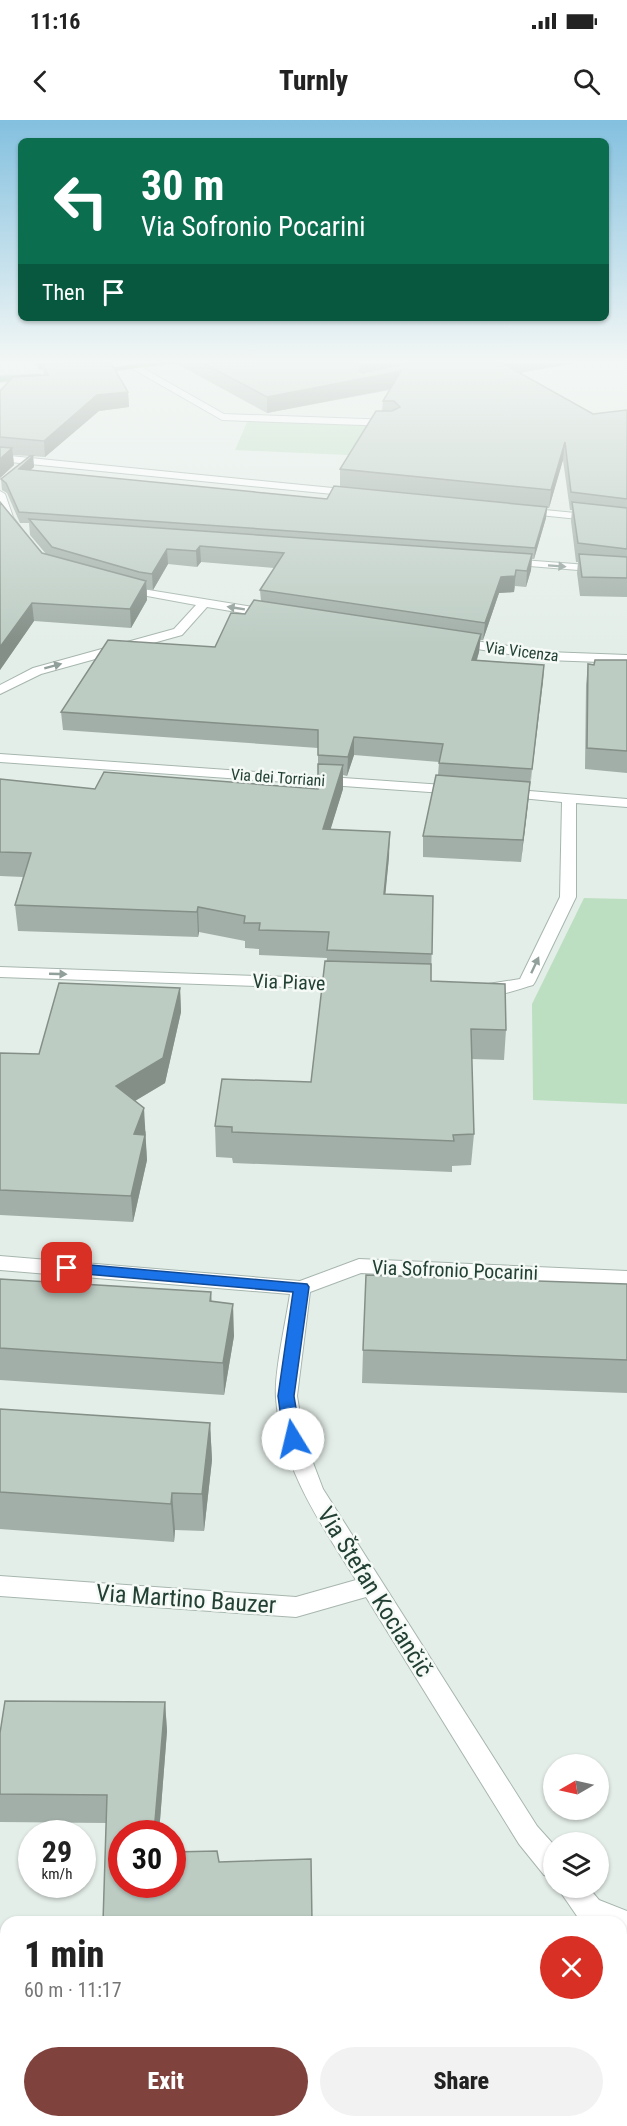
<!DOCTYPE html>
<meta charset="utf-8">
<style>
:root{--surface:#fff;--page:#f2f2f2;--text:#222;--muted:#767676;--accent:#80423d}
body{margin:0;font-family:"Roboto Condensed",sans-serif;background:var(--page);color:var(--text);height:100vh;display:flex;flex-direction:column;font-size:22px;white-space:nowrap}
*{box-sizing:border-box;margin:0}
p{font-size:20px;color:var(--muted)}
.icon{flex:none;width:33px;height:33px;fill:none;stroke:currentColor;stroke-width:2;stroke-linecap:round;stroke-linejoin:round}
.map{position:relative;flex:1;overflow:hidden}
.drawer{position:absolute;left:0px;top:1796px;width:627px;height:212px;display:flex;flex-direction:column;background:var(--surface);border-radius:18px 18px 0 0;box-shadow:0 2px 4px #0004}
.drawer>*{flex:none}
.hud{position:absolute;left:18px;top:18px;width:591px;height:183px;border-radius:9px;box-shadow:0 2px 4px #0004;background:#0b6e4f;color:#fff;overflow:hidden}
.needle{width:39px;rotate:261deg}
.fabs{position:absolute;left:543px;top:1634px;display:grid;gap:12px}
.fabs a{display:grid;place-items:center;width:66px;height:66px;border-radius:50%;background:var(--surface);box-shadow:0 2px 4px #0004;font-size:30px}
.speed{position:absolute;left:18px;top:1700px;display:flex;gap:12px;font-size:30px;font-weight:700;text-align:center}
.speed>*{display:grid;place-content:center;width:78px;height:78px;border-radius:50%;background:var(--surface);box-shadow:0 2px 4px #0004;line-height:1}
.speed small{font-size:15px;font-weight:400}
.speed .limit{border:9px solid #d22;background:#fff;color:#111}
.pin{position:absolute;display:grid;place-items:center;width:51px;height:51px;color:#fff;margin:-26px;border-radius:12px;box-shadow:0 3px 9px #0006}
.me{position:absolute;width:66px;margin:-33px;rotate:351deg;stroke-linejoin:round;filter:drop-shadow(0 0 4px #0008)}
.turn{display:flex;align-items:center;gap:21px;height:126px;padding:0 24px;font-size:27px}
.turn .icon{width:78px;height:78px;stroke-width:2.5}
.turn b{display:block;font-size:42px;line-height:51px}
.then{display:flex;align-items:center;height:57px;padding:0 24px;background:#0003;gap:12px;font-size:22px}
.round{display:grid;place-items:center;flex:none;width:63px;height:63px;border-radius:32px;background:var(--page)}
.headline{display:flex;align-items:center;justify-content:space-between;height:102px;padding:0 24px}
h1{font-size:36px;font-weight:800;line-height:45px}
.cta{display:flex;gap:12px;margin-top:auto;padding:12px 24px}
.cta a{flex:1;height:69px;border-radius:36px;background:var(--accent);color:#fff;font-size:24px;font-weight:800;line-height:69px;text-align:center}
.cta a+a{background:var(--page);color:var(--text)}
.status{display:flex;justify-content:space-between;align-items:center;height:42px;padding:0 30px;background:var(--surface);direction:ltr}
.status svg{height:16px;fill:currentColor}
header{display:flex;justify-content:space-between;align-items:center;height:78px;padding:0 24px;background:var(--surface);font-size:27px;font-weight:800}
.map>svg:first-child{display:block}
.green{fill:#bddfc1}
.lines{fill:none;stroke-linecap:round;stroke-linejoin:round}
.minor-casing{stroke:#a6b6ae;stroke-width:2}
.major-casing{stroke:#c1cac6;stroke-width:2}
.minor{fill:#fff;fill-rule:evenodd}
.major{fill:#69a48b;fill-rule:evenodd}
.wall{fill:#a2afa8}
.shaded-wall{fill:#848f88}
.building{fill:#bcccc3;stroke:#848f88;stroke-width:1.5}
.oneway{fill:#91a09a}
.route{fill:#1a73e8;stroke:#114b97;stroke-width:1.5}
.labels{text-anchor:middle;stroke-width:5;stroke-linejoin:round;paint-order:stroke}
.far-street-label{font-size:16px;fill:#234034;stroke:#f5faf7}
.street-label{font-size:20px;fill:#234034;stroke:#f5faf7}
.near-street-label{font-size:24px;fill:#234034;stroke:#f5faf7}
</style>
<div class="status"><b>11:16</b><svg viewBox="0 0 49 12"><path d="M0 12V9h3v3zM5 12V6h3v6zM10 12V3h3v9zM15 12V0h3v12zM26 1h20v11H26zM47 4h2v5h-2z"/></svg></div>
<header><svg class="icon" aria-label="back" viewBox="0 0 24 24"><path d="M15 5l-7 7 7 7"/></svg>Turnly<svg class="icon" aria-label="search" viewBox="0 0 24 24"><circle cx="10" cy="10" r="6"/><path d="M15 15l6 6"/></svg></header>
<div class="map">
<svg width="627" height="2006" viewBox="0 0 627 2006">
<rect width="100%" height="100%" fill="#e4eee8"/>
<g class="green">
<path d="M248 300 400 306 393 337 235 330Z"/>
<path d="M584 778 627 779V984L533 980 532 884Z"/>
</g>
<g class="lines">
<g class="minor-casing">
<g id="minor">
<path d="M136 244 224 294 392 300 397 303 392 306 222 300 133 249 132 247Z"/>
<path d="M0 335 353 370 358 373 353 376 0 341Z"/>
<path d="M0 371 5 374 13 397 21 408 20 410H12L0 390Z"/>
<path d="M524 388 627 398V404L520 393 519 391Z"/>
<path d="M509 439 627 448V454L505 444 503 442Z"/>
<path d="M124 466 272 490 278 494 272 498 207 487 182 515 41 554 0 574V565L33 548 174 509 196 485 120 471V467Z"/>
<path d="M456 518 547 532 627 535V543L547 540 452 525V519Z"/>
<path d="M0 634 458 666 465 670 458 674 0 642Z"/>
<path d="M506 669 627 679V687L576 683V777L535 862 533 865C518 869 486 883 474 869L476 866 520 859 560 777 562 682 501 676V670Z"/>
<path d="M0 847 346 859 354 864 346 869 0 857Z"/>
<path d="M0 1136 300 1161 359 1139 627 1151V1165L361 1153 310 1172 297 1276 304 1319 323 1369 537 1706 554 1725V1759L544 1755 519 1724 366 1477 296 1497 0 1476V1456L296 1477 356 1460C320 1403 281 1347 276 1278 274 1253 286 1201 290 1174L0 1150Z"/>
<path d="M557 1767H588L599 1780 627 1791V1813L621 1815V1802L579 1799Z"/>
</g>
</g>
<g class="major-casing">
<g id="major">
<path d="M146 243H174L91 254 87 251Z"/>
<path d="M40 254 41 256 37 259 0 262V256Z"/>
</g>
</g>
<use href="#minor" class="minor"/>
<use href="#major" class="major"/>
</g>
<g class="wall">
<path d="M34 243H111L128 272 129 287 99 291 45 337 31 336H33L34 347 30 350 327 379 340 367V349L382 291 383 281 390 270 267 293 175 243H574L519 253 593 294 627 290V477L580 476 577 453 578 442H576L571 401 572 390H570L563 340 549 388H547L546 398 534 439H532L531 450 526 467 515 466 514 472 499 473 483 520H480L479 532 477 540 544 545 521 742 423 737V716L438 655 439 642 354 635 347 656 343 655V669L330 710 389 737 385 774 433 776 431 861 506 910 504 940 471 939 474 1014 471 1045 452 1046V1052L233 1043 232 1038 216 1037 215 1006 311 962 327 838 259 835V829L245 828V821L199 812 198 817 18 811 15 785 23 757 0 756V659L95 669H318V628L63 610 61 592 215 527 245 494 261 481 260 470 274 448 201 442 197 447 168 444 153 470 147 469V480L131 508 34 501 0 550V382L42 433 46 434 30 415 29 403H20L7 373 2 370 1 359 30 336 13 335 14 345 0 358V271L44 255 43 250H39Z"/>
<path d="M627 540V653L585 649 586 565 588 544 594 545Z"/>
<path d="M180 868 181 892 165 963 135 981 146 1013 145 1015 147 1040 133 1102 0 1095V933L39 934Z"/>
<path d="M0 1159 211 1172 212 1182 234 1216 224 1275 0 1260Z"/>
<path d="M627 1164V1273L362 1263 363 1230Z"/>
<path d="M0 1289 210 1303 212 1340 204 1411 175 1410 174 1422 0 1409Z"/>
<path d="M165 1582 167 1611 159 1713H122L103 1802 106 1703 0 1702V1613Z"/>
</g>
<g class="shaded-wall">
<path d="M38 243H105L43 245V250H39Z"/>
<path d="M370 243H392V253L401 251 400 267 267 293V277L359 251 361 245Z"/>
<path d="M498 243H574L497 257Z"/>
<path d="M128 272 129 287 99 291 45 337 44 321 97 275Z"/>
<path d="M565 322 563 340 549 388 551 370Z"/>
<path d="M12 328 14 345 0 358V339Z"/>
<path d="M33 336 34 347 20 360 19 349Z"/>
<path d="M547 387 546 398 534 439 535 428Z"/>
<path d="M200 426 201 442 197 447 196 431Z"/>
<path d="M167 429 168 444 153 470 152 454Z"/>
<path d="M532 434 531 450 526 467 527 451Z"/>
<path d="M516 450 514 472 499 473 483 520 485 503 501 457Z"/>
<path d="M146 461 147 480 131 508 130 489Z"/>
<path d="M32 483 34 501 0 550V527Z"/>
<path d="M481 514 479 532 471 558 472 540Z"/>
<path d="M544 545 543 562 530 668 532 649Z"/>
<path d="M354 617V635L347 656 348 637Z"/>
<path d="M343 645V669L323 734V709Z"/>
<path d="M530 662 528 683 521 742 523 720Z"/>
<path d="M390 712 389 737 383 799 384 774Z"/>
<path d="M198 787 199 812 198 817 197 792Z"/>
<path d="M180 868 181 892 165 963 118 991 116 966Z"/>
<path d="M144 988 147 1040 133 1102 131 1076 134 1014Z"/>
<path d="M233 1184 234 1216 224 1275 223 1243Z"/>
<path d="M210 1303 212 1340 204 1411 202 1374Z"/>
<path d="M172 1373 175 1410 174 1422 171 1384Z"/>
<path d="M165 1582 167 1611 159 1713H154Z"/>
</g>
<g class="building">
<path d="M66 243H111L128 272 97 275 44 321 0 317V271L13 257 48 255 43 245Z"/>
<path d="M203 243H370L361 245 359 251 362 253 409 243H502L593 294 627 290V379L571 372 565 322 551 370 340 349 376 291H392L400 287 394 281H383L401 251 267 277Z"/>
<path d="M0 327 12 328 0 339Z"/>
<path d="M30 336H33L19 349 327 379 334 366 547 387 535 428 19 392 6 363 1 359Z"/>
<path d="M0 382 42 433 146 461 130 489 32 483 0 527Z"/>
<path d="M572 382 627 388V429L578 423Z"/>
<path d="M29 399 532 434 527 451 516 450 515 456 501 457 485 503 260 470 284 433 200 426 196 431 167 429 152 454 139 452 52 427Z"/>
<path d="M579 434 627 437V458L582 457Z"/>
<path d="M254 480 481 514 472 540 544 545 532 649 439 643 443 624 354 617 348 637 318 635V610L61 592 108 520 215 527 231 493 245 494Z"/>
<path d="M595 540H627V631L587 628 588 544 594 545Z"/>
<path d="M318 644 343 645 323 709 390 712 384 774 433 776 432 834 327 830 329 812 259 810 260 803H244L245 796 198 787 197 792 15 785 31 733 0 732V659L95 669 104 652 318 669Z"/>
<path d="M436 655 530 662 523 720 423 716Z"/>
<path d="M325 841 431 844V861L505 864 506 910 471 909 474 1014 453 1015 454 1021 232 1012V1007L215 1006 222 959 311 962Z"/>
<path d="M59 863 180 868 163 938 116 966 144 988 134 1014 145 1015 131 1076 0 1070V933L39 934Z"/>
<path d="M366 1155 627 1164V1240L363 1230Z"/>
<path d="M0 1159 211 1172 210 1181 233 1184 223 1243 0 1228Z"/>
<path d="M0 1289 210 1303 202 1374 172 1373 171 1384 0 1372Z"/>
<path d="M5 1581 165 1582 154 1713H122V1764H172V1732L217 1731 219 1742 311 1739 312 1802H103L107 1675 0 1674V1613Z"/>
</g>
<defs><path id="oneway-solid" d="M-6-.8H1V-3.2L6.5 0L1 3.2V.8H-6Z" transform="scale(1.5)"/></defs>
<g class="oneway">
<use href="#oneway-solid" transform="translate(557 446) rotate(4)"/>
<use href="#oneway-solid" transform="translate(236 488) rotate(-171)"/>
<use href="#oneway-solid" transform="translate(53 546) rotate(-15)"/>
<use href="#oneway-solid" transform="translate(535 845) rotate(-65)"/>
<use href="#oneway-solid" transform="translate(58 854) rotate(2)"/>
</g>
<linearGradient id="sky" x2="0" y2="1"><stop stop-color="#83c0df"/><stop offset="0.46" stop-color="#f3f7f5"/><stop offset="1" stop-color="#f3f7f5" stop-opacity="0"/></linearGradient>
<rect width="627" height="524" fill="url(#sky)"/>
<path class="route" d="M67 1143 307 1164 309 1167 294 1276 301 1319 298 1324 293 1325 284 1319 278 1276 293 1172 62 1152 59 1148 62 1144Z"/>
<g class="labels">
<g class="far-street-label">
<text transform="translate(522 531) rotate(7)" y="6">Via Vicenza</text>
<text transform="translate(278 657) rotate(4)" y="6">Via dei Torriani</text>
</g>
<g class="street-label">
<text transform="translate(289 862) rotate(2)" y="7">Via Piave</text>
<text transform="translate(455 1150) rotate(2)" y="7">Via Sofronio Pocarini</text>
</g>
<g class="near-street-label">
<text transform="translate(375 1472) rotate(58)" y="8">Via Štefan Kociančič</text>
<text transform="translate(186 1479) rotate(4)" y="8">Via Martino Bauzer</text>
</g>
</g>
</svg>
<div class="fabs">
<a><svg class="needle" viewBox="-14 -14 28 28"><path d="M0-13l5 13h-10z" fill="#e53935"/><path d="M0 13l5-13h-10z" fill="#767676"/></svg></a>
<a><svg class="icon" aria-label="layers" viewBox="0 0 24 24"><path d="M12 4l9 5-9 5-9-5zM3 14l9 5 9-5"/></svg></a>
</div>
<div class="speed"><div>29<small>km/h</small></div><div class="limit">30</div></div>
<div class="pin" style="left:67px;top:1148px;background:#d93025"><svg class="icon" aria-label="arrive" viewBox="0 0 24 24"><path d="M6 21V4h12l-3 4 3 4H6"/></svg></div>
<svg class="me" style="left:293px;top:1319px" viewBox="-20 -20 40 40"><circle r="19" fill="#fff"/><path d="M0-13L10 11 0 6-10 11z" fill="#1a73e8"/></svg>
<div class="hud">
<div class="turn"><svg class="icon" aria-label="left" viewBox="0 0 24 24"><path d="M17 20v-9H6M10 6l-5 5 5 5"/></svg><div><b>30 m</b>Via Sofronio Pocarini</div></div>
<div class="then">Then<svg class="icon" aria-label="arrive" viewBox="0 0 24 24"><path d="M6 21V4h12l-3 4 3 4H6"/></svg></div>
</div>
<section class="drawer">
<div class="headline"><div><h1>1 min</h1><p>60 m · 11:17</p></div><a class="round" style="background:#d93025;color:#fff"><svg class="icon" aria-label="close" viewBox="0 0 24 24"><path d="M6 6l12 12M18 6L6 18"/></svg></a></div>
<div class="cta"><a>Exit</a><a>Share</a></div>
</section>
</div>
